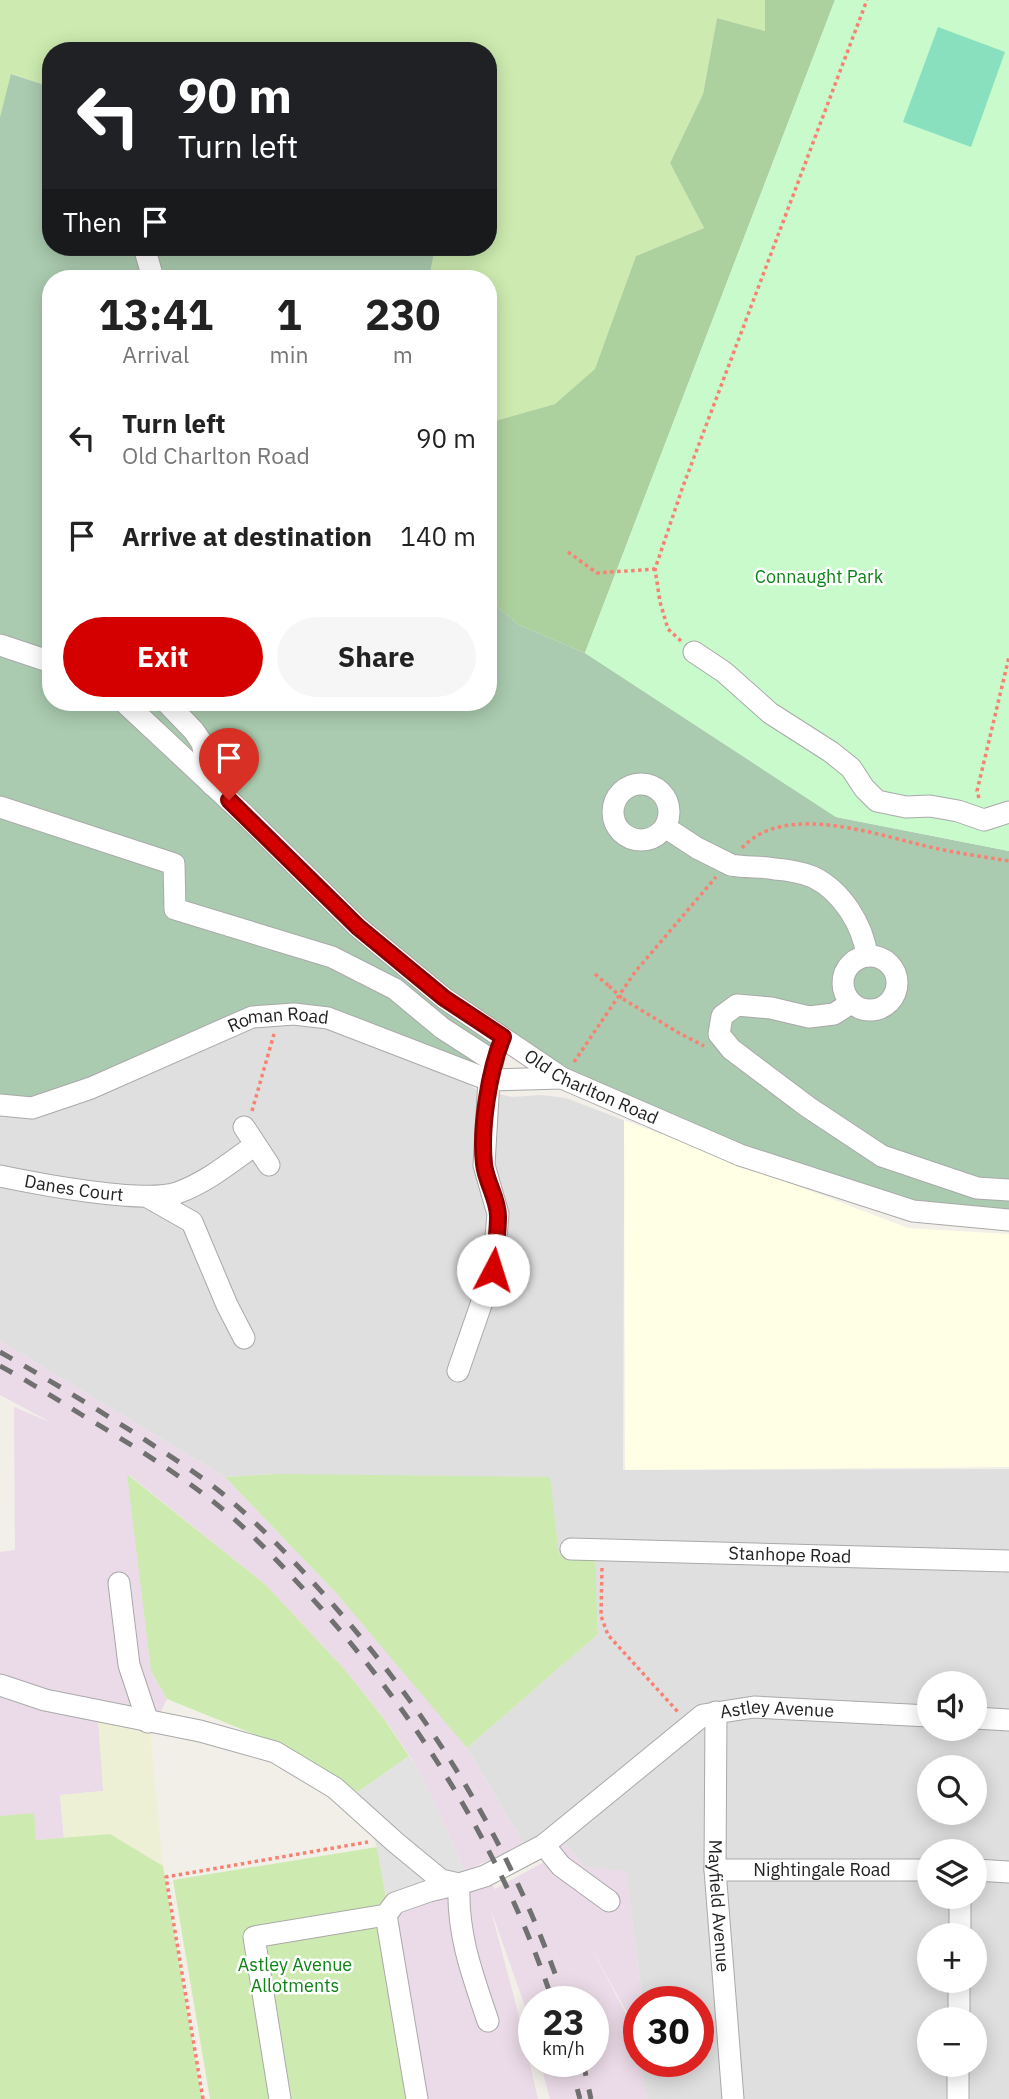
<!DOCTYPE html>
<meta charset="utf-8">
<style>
:root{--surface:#fff;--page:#f6f6f6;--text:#222;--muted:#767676;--accent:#d40000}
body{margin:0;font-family:"IBM Plex Sans",sans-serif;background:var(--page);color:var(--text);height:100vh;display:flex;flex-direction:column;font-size:26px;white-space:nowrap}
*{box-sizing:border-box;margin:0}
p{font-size:23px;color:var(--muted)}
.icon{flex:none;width:38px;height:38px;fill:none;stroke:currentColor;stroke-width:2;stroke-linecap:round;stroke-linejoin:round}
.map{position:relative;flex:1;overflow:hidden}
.side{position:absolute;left:42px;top:270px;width:455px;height:441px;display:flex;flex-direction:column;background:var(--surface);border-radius:28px;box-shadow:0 4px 18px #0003}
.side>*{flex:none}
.hud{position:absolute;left:42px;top:42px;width:455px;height:214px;border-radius:28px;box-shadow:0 4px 18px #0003;background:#202124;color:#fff;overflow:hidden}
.tools{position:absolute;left:917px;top:1671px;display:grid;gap:14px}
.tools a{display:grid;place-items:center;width:70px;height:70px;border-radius:50%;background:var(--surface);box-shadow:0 4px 18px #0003;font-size:35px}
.speed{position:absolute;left:518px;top:1986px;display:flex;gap:14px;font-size:35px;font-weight:700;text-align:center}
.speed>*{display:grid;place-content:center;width:91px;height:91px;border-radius:50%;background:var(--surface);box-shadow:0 4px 18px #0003;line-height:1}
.speed small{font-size:18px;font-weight:400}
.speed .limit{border:10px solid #d22;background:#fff;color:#111}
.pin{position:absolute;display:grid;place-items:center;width:60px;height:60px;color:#fff;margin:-72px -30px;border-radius:50% 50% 50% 0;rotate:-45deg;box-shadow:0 0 7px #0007}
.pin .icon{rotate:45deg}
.me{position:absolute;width:77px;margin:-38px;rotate:5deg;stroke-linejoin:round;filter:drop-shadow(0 0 5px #0008)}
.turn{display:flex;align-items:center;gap:24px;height:147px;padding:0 21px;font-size:32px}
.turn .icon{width:91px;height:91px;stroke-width:2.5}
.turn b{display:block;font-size:49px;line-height:60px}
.then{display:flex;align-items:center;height:66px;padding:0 21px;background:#0003;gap:14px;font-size:26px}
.eta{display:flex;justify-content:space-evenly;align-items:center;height:119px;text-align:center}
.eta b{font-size:42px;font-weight:800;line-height:49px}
.action{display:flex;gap:14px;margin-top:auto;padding:14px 21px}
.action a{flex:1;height:80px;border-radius:42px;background:var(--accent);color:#fff;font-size:28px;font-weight:800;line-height:80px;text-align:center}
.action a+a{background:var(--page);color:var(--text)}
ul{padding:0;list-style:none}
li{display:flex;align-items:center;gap:21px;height:98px;padding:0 21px}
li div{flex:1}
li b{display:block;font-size:26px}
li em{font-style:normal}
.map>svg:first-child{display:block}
.residential{fill:#e0dfdf;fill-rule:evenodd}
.industrial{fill:#ebdbe8}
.education{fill:#ffffe5}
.farmland{fill:#eef0d5}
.grass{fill:#cdebb0}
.forest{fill:#add19e}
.cemetery{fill:#aacbaf}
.park{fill:#c8facc}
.pitch{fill:#88e0be}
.parking{fill:#e2e2e2}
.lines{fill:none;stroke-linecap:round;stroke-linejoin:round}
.minor-casing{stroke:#a9a9a9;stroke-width:23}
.path{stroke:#fa8072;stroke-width:3.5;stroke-dasharray:3.5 3.5;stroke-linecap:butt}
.minor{stroke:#fff;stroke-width:21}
.rail{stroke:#707070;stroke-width:5;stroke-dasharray:14 14;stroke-linecap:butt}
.minor-bridge-casing{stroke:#a9a9a9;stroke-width:23;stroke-linecap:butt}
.path-bridge{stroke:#fa8072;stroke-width:3.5;stroke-dasharray:3.5 3.5;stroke-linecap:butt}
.minor-bridge{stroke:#fff;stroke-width:21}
.route-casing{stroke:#8a0000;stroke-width:18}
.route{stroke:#d40000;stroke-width:12}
.labels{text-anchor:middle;stroke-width:5;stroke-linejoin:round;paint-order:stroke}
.park-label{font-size:18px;fill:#0c8416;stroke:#fff}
.street-label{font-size:18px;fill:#222;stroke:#fff}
</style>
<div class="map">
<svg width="1009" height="2099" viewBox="0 0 1009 2099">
<rect width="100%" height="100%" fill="#f2efe9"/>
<path class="residential" d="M294 1014 422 1056 476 1089 512 1097 541 1095 566 1098 683 1143 624 1199 623 1470 1009 1469V2099H647L639 2062H698V2002H643L626 1872 585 1867 561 1839 524 1844 467 1748 598 1634 594 1555H559L278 1474 225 1477 0 1341V1105L252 1017ZM929 1684H975V1729H929ZM929 1768H975V1813H929ZM929 1852H975V1897H929ZM929 1936H975V1981H929ZM929 2020H975V2065H929Z"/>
<g class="industrial">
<path d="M0 1341 225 1477 337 1594 426 1697 467 1748 524 1844 465 1871 421 1773 387 1722 345 1670 266 1585 128 1474 151 1671 167 1699 150 1733 103 1791 60 1795 64 1838 36 1840 0 1816V1552L15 1550 14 1407 52 1423 0 1395Z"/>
<path d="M561 1839 585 1867 626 1871 643 2002H639V2017L630 2018 586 1939 632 2025 647 2099H550L540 2062H593V2002H534V2039L523 2001 490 1907 514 1997 538 2099H422L392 1917 488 1879 495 1889 544 1862Z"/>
</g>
<path class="education" d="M624 1120 908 1228 1009 1234V1467L625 1470Z"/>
<path class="farmland" d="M98 1718 150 1729 163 1866 110 1834 64 1838 60 1795 103 1791Z"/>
<g class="grass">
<path d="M0 0H765V31L717 18 703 94 670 163 704 228 636 256 596 369 555 404 495 421H488V278H427L430 247H488V51H51V87L12 74 0 117Z"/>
<path d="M127 1474 266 1585 345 1670 385 1720 409 1756 358 1792 278 1744 167 1699 151 1671Z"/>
<path d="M278 1474 550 1477 559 1555H595L598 1634 467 1748 337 1594 225 1477Z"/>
<path d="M34 1813 36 1840 110 1834 163 1866 202 2099H0V1816Z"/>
<path d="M377 1847 386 1897 392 1917 422 2099H210L173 1880Z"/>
</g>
<path class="forest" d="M765 0H835L585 653 519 625 488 599V421H495L555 404 595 369 636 256 704 228 670 163 703 94 717 18 765 31Z"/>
<path class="cemetery" d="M11 74 51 87V247H435L429 278H51V702H488V599L519 625 585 653 836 817 1009 851V1220L913 1211 740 1155 502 1038 493 1061 489 1080 328 1018 252 1017 91 1088 0 1105V117Z"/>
<path class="park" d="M835 0H1009V851L836 817 585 653Z"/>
<path class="pitch" d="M938 27 1005 52 971 147 903 122Z"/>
<path class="parking" d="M409 1756 421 1773 465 1871 386 1898 377 1847 358 1792Z"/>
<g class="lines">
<g class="minor-casing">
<g id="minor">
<path d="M144 247 153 278"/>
<path d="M0 645 51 662"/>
<path d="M694 652 724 672 770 713 831 752 851 768 864 788 877 801 906 807 930 806 958 811 984 820 1009 812"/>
<path id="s1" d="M124 702 246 816 358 927 444 998 562 1078 740 1155 913 1211 1009 1220"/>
<path d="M166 702 194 731 202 743 212 785"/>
<circle cx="641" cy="812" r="28"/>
<path d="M0 807 174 864 175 909 332 957 395 989 442 1028 493 1061"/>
<path d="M665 827 697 848 725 862"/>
<path d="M731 865C746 868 761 866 775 869 788 870 801 872 813 877 842 891 863 925 867 956"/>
<circle cx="870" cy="983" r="27"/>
<path d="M851 1003 834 1014 809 1017 771 1008 737 1005 722 1016 719 1034 731 1049 808 1107 882 1156 977 1188 1009 1190"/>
<path id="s2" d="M0 1105 32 1108 91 1088 252 1017 294 1014 328 1018 489 1080 562 1078"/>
<path d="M244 1127 269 1165"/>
<path id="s3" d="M0 1176C38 1184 143 1204 177 1193 207 1182 230 1163 255 1145"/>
<path d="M148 1197 192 1222 227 1305 244 1338"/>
<path d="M458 1371 493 1270 498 1214 484 1165 489 1080 492 1065"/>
<path id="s4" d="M571 1549 1009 1561"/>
<path d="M119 1583 129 1665 148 1722"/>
<path id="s5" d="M0 1685 45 1700 200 1731 275 1752 335 1788 395 1842 441 1880 459 1884 485 1876 544 1845 703 1715 754 1707 929 1716"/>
<path id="s6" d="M716 1712 715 1870 733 2099"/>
<path d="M975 1718 1009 1720"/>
<path d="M544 1845 561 1866 609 1901"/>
<path id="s7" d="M715 1870H929"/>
<path d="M975 1870 1009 1872"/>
<path d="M386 1915 417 2099"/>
<path d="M960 1936V1897"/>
<path d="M959 2020V1981"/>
<path d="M280 2099 254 1937 386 1915 395 1903 429 1891 459 1884C457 1934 472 1974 488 2021"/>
<path d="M958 2099V2065"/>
</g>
</g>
<g class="path">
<path d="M568 552 597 573 655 569"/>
<path d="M681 641 668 629 660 602 655 569 682 489 867 0"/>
<path d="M979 798 977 791 1009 657"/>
<path d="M742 848C786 799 884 838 939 849 962 854 986 857 1009 861"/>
<path d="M595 974 609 986"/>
<path d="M623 999 679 1033 704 1046"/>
<path d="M574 1062 635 972 716 877"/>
<path d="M252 1111 274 1034"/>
<path d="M602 1568 601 1616 608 1635 679 1713"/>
<path d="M203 2099 166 1877 368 1842"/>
</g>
<use href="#minor" class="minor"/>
<g class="rail">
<path d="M0 1352C46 1378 92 1406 136 1434 165 1453 196 1472 223 1494 261 1526 295 1562 328 1599 435 1719 514 1850 565 2002"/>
<path d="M0 1366C28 1381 55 1398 82 1415 127 1442 173 1470 215 1503 253 1533 287 1571 320 1607 422 1723 504 1855 553 2002"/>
<path d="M570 2062 580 2099"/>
<path d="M583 2062 591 2099"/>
</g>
<g class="minor-bridge-casing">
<path id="minor-bridge" d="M725 862 731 865"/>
</g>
<path class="path-bridge" d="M609 986 623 999"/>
<use href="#minor-bridge" class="minor-bridge"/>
</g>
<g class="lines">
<g class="route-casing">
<path id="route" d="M229 800 358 927 444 998 503 1037C489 1071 480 1128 484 1164 486 1182 498 1199 498 1216 498 1234 495 1253 493 1270"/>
</g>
<use href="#route" class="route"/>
</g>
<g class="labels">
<g class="park-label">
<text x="819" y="583">Connaught Park</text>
<text x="295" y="1971">Astley Avenue<tspan x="295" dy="21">Allotments</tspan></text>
</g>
<g class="street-label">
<text dy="6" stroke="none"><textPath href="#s2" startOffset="296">Roman Road</textPath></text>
<text dy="6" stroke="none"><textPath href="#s1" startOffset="609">Old Charlton Road</textPath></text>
<text dy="6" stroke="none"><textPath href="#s3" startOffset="75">Danes Court</textPath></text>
<text dy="6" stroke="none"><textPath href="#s4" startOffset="219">Stanhope Road</textPath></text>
<text dy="6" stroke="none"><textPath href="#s5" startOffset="886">Astley Avenue</textPath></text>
<text dy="6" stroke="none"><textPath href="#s7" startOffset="107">Nightingale Road</textPath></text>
<text dy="6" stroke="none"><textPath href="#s6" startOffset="194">Mayfield Avenue</textPath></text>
</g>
</g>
</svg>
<div class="tools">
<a><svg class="icon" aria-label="sound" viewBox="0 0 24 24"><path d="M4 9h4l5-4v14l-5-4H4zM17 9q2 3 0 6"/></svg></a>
<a><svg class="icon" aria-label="search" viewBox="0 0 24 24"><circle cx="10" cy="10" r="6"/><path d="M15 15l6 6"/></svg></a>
<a><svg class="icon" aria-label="layers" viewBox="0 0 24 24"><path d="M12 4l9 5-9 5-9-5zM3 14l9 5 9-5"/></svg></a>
<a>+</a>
<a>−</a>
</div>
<div class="speed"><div>23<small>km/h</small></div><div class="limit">30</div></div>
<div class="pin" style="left:229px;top:800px;background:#d93025"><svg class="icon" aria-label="arrive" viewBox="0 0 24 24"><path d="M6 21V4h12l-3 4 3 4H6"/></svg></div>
<svg class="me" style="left:493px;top:1270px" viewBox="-20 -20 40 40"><circle r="19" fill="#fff"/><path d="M0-13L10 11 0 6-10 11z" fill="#d40000"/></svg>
<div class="hud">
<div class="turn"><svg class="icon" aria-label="left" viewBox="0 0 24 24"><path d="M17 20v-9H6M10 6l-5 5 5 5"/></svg><div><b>90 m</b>Turn left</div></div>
<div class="then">Then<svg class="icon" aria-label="arrive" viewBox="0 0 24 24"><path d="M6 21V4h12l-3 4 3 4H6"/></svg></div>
</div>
<section class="side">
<div class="eta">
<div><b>13:41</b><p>Arrival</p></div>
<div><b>1</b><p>min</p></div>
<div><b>230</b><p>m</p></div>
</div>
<ul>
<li><svg class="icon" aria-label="left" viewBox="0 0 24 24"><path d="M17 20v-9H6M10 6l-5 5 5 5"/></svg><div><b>Turn left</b><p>Old Charlton Road</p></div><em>90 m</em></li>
<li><svg class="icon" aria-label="arrive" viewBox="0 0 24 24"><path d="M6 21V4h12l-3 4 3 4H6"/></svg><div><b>Arrive at destination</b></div><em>140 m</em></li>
</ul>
<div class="action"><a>Exit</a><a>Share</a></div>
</section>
</div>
